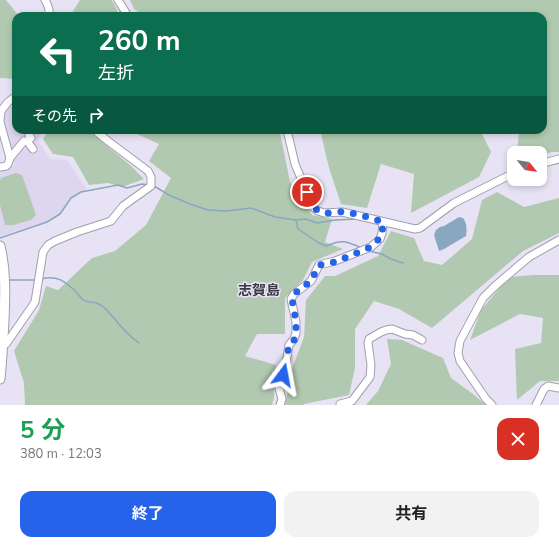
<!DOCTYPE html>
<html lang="ja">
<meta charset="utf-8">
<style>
:root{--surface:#fff;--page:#f2f2f2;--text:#222;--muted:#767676;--accent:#2563eb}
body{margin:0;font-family:"Nunito Sans","Noto Sans JP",sans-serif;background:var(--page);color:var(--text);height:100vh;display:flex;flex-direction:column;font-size:15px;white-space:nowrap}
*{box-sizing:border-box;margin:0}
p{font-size:13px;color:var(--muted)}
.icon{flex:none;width:22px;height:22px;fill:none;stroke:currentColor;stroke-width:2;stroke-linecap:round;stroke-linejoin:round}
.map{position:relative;height:405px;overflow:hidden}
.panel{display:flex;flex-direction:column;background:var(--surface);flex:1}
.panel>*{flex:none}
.hud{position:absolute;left:12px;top:12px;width:535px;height:122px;border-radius:12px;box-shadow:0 2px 6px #0003;background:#0b6e4f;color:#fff;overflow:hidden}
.needle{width:26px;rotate:120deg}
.fabs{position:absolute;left:507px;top:146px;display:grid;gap:8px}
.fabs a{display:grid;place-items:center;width:40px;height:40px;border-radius:8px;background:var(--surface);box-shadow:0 2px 6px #0003;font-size:20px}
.pin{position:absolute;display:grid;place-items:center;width:34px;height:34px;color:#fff;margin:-17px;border:2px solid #fff;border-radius:50%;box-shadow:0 1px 4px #0007}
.me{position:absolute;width:44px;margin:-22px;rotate:13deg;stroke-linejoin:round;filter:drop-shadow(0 0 3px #0008)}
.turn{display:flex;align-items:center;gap:14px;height:84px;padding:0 20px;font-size:18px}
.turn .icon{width:52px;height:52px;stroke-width:2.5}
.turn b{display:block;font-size:28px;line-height:34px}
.then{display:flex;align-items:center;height:38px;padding:0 20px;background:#0003;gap:8px;font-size:15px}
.round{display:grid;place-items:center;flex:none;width:42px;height:42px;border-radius:12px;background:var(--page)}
.headline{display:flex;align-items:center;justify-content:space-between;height:68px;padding:0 20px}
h1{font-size:24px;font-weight:700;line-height:30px;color:#1e9e55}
.cta{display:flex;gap:8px;margin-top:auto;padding:8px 20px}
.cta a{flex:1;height:46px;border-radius:12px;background:var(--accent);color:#fff;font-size:16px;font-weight:700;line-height:46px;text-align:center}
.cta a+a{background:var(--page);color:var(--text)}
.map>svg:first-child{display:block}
.built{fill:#ddd6ee}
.green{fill:#b1c9b1}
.water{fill:#89a8bf}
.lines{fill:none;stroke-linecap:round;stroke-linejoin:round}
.stream{stroke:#89a8bf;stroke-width:1.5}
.minor-casing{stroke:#a39eae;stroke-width:9}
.major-casing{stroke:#a39eae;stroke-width:11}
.minor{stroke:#fff;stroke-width:7}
.major{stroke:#fff;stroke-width:9}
.route{stroke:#2563eb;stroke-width:7;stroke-dasharray:0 12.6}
.labels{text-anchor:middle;stroke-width:3;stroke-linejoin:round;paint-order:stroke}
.quarter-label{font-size:14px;font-weight:bold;fill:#3a3643;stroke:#e8e3f4}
</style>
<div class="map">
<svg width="559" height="405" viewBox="0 0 559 405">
<rect width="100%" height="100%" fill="#e8e3f4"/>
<path class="built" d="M16 105V130H42L38 141 50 159 67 160 87 190 70 198 67 206 61 213 51 220 0 236V170L15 166 1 121 5 109Z"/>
<g class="green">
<path d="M0 0H6L19 16H16V79L0 78Z"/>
<path d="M80 0H112L120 16H70Z"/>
<path d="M130 0H559V152H552L540 155V153H517L519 132V130H543V16H145L134 9Z"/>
<path d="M49 130H91L93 134 131 166 144 179 122 187 108 183 89 185 73 157 53 154 43 139Z"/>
<path d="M128 130H279L280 133 290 182 312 215 332 219 325 242 343 249 312 262 303 280 285 298V334H257L245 356 276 365 274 397 272 405H25L24 383 14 351 39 310 46 286 58 290 92 258 115 251 146 225 171 178 149 161 159 144Z"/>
<path d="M320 130H480L491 152 479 177 411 213 414 174 381 164 367 208 341 204 329 168Z"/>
<path d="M16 173 22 175 36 215 31 220 13 225H5L0 205V180L1 178Z"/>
<path d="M497 192 524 207 559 198V233L523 251 432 328 399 309 374 301 355 329V368L349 395 304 404V405H285L292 369 304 337 306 300 325 276H335L378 256 391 231 414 238 424 261 442 265 472 239 482 200Z"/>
<path d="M534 275H559V381H540L517 400 515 349 541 343 543 318 520 314 470 340 481 310 509 277Z"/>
<path d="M387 339 402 340 443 358 451 378 473 394 486 405H366L378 391 391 364Z"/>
</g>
<path class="water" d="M459 217 463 218C467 223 467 230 466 236L444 249 439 251 434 235 436 230 440 227 444 226Z"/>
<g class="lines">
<g class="stream">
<path d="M154 186 169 195 190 204 208 210 227 211 251 208 275 217 296 220 306 219 317 223 335 220 358 219"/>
<path d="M296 220 298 229 319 243 326 246C342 239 346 241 362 248"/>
<path d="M0 238 47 222 60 214 71 198 81 192 118 185 127 188 142 184 149 185"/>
<path d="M369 251 382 254 391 259 403 263"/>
<path d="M41 279C57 275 65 281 76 292 78 294 80 297 82 299 88 304 94 301 99 304 105 307 109 313 113 317 121 327 129 336 139 343"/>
<path d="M9 280H37"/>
</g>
<g class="minor-casing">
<g id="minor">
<path d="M45 0C48 5 50 10 49 16"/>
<path d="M118 0 128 16"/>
<path d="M0 121 1 111 8 102 16 96"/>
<path d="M0 122 10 158"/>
<path d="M28 130 29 135 31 138 27 141 33 149"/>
<path d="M287 130 295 164 313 207 318 211 324 213 342 212 415 229 420 228 454 203 514 173"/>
<path d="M540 164 559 159"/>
<path d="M0 167 6 166 8 164 10 158 24 141"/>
<path d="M3 345 6 344 35 302 43 252 48 245 55 241 77 232 111 221 123 206 151 186V177L148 171 108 141 97 132 96 130"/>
<path d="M340 404 352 401 370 377 371 365 368 343 369 339 381 332 386 330 392 329 405 334 413 335 422 340"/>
<path d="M280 405 282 399 279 388 286 363 289 345 294 339 296 333V322L291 299 294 294 311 281 319 265 335 261 371 247 380 239 382 233 383 222"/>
<path d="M492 405 486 399 460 361 458 353 460 341 483 298 495 286 529 257 559 240"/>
<path d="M536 405 544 389 548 386 559 388"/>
</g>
</g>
<g class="major-casing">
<path id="major" d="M0 246C6 270 5 295 4 320 3 340 2 360 0 379"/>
</g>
<use href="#minor" class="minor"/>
<use href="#major" class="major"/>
</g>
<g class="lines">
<path class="route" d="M283 375 286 363 289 345 294 340 296 333V322L292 299 294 294 311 281 319 265 335 262 371 247 380 238 382 234 383 222C370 218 356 213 343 212 339 211 335 213 330 213 315 214 312 205 307 192"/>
</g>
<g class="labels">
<g class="quarter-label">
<text x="259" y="295">志賀島</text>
</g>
</g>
</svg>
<div class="fabs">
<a><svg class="needle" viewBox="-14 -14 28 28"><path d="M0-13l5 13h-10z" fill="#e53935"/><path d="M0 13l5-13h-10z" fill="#767676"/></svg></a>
</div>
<div class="pin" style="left:307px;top:192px;background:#d93025"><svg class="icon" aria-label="arrive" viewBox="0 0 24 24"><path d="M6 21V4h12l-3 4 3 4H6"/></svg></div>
<svg class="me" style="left:283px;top:375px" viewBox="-20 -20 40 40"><path d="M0-17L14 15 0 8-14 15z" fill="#2563eb" stroke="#fff" stroke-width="4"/></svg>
<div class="hud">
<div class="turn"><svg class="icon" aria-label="left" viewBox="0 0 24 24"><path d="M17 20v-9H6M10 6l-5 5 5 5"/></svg><div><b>260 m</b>左折</div></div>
<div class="then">その先<svg class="icon" aria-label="right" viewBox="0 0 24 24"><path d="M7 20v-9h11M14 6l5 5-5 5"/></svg></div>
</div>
</div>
<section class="panel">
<div class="headline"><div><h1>5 分</h1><p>380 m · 12:03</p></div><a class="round" style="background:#d93025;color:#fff"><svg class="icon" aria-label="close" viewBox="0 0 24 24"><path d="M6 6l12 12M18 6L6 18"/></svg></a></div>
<div class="cta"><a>終了</a><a>共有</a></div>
</section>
